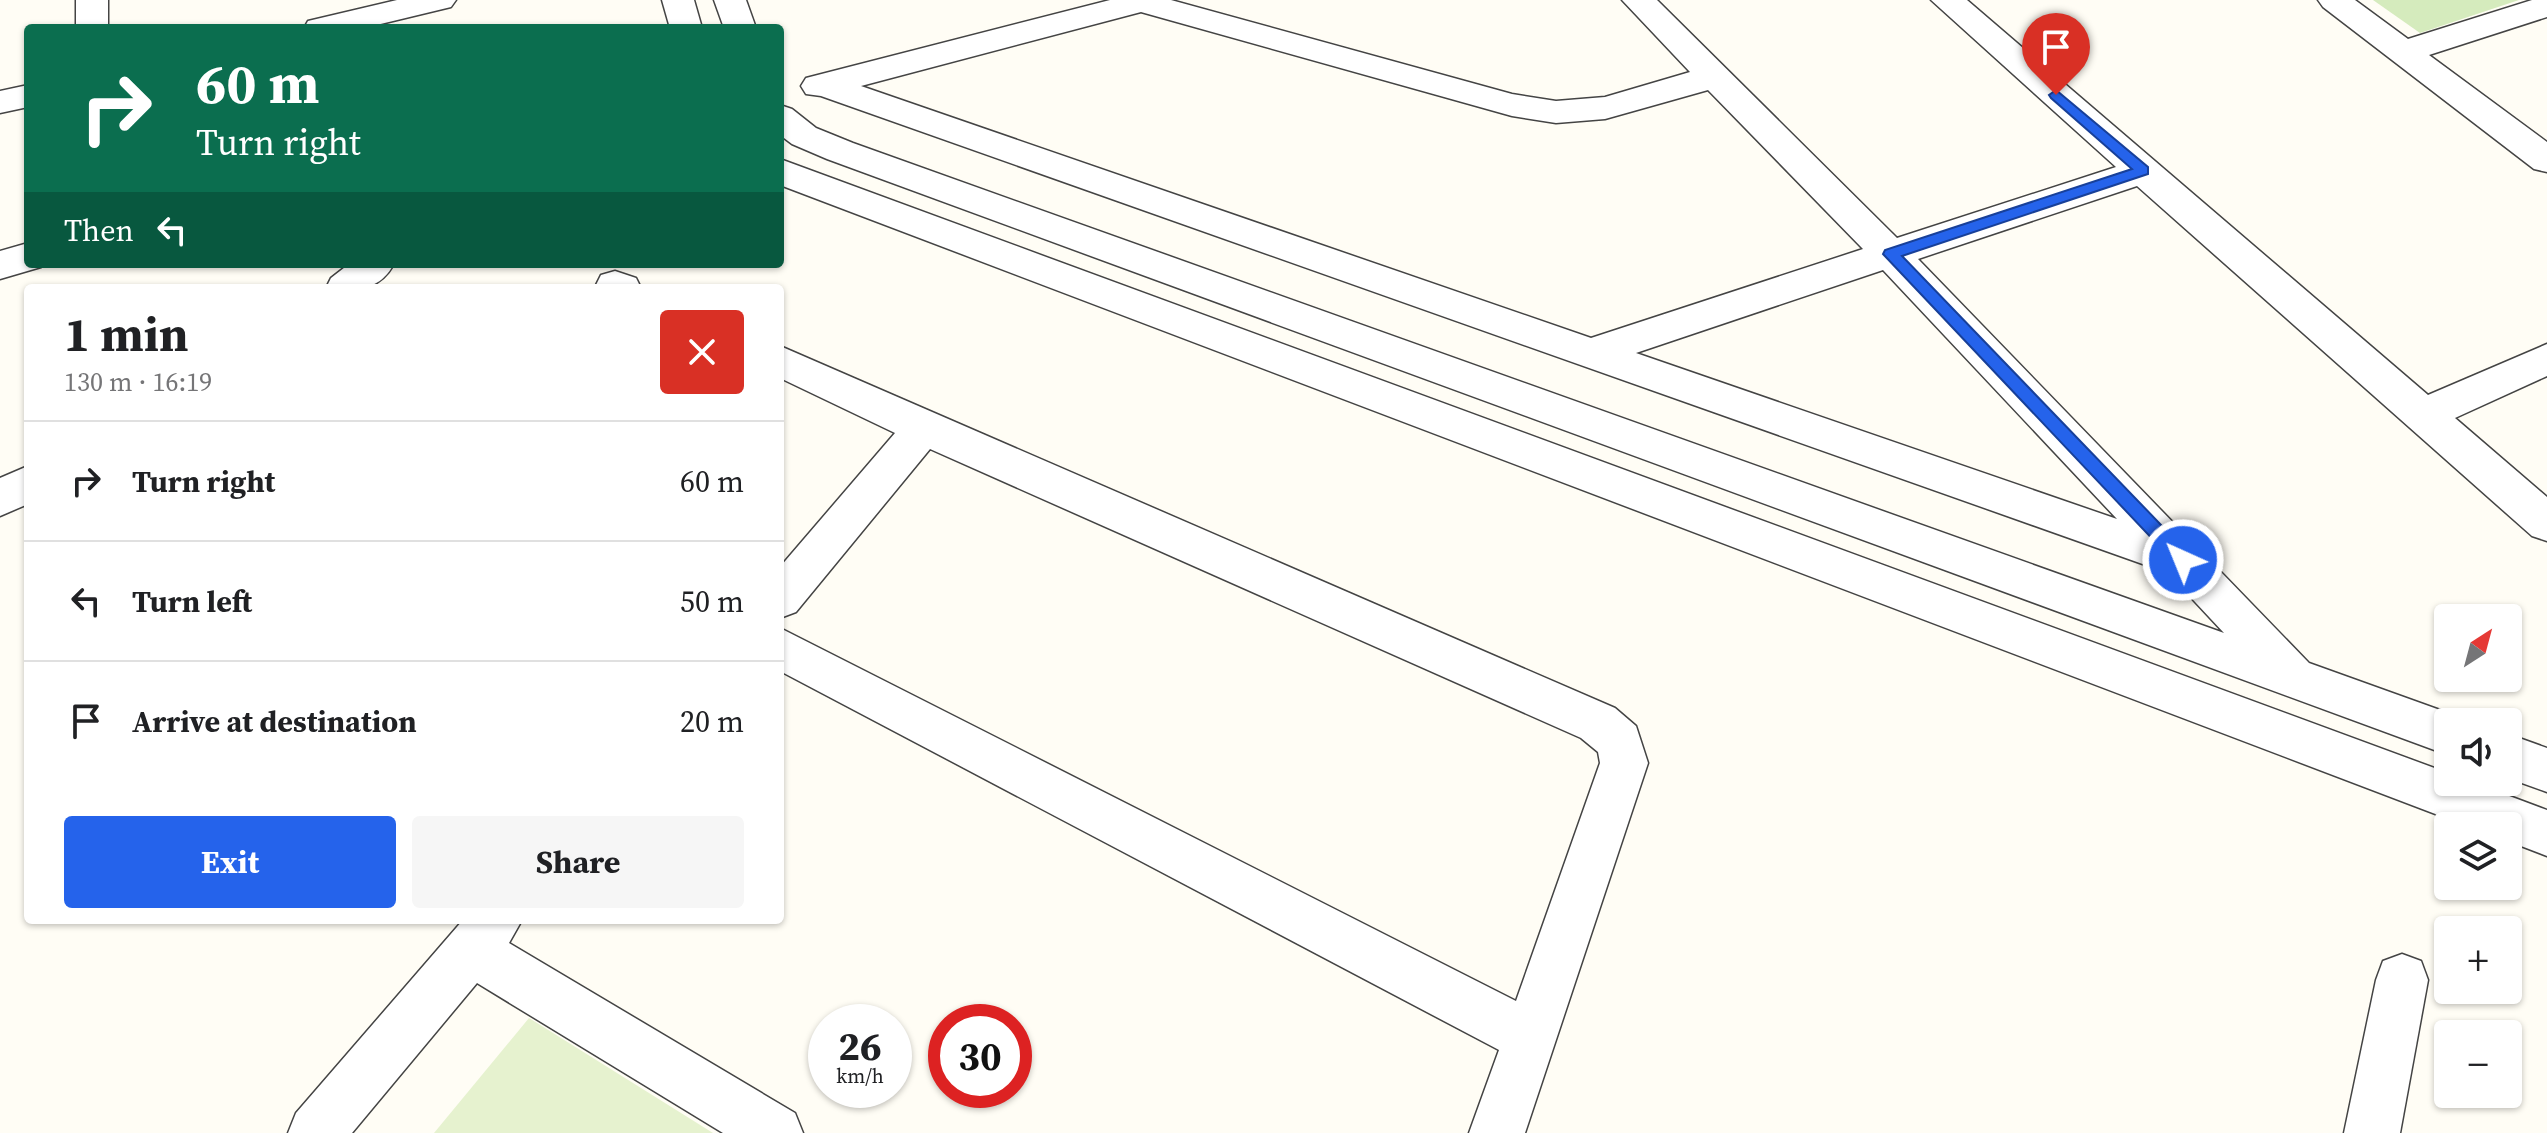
<!DOCTYPE html>
<meta charset="utf-8">
<style>
:root{--surface:#fff;--page:#f6f6f6;--text:#202124;--muted:#757577;--line:#e0e0e0;--accent:#2563eb}
body{margin:0;font-family:"Source Serif 4",serif;background:var(--page);color:var(--text);height:100vh;display:flex;flex-direction:column;font-size:30px;white-space:nowrap}
*{box-sizing:border-box;margin:0}
p{font-size:26px;color:var(--muted)}
.icon{flex:none;width:44px;height:44px;fill:none;stroke:currentColor;stroke-width:2;stroke-linecap:round;stroke-linejoin:round}
.map{position:relative;flex:1;overflow:hidden}
.details{position:absolute;left:24px;top:284px;width:760px;height:640px;display:flex;flex-direction:column;background:var(--surface);border-radius:8px;box-shadow:0 2px 6px #0004}
.details>*{flex:none}
.top-card{position:absolute;left:24px;top:24px;width:760px;height:244px;border-radius:8px;box-shadow:0 2px 6px #0004;background:#0b6e4f;color:#fff;overflow:hidden}
.needle{width:52px;rotate:36deg}
.tools{position:absolute;left:2434px;top:604px;display:grid;gap:16px}
.tools a{display:grid;place-items:center;width:88px;height:88px;border-radius:8px;background:var(--surface);box-shadow:0 2px 6px #0004;font-size:40px}
.speed{position:absolute;left:808px;top:1004px;display:flex;gap:16px;font-size:40px;font-weight:700;text-align:center}
.speed>*{display:grid;place-content:center;width:104px;height:104px;border-radius:50%;background:var(--surface);box-shadow:0 2px 6px #0004;line-height:1}
.speed small{font-size:20px;font-weight:400}
.speed .limit{border:12px solid #d22;background:#fff;color:#111}
.pin{position:absolute;display:grid;place-items:center;width:68px;height:68px;color:#fff;margin:-82px -34px;border-radius:50% 50% 50% 0;rotate:-45deg;box-shadow:0 0 8px #0007}
.pin .icon{rotate:45deg}
.me{position:absolute;width:88px;margin:-44px;rotate:316deg;stroke-linejoin:round;filter:drop-shadow(0 0 6px #0008)}
.turn{display:flex;align-items:center;gap:28px;height:168px;padding:0 40px;font-size:36px}
.turn .icon{width:104px;height:104px;stroke-width:2.5}
.turn b{display:block;font-size:56px;line-height:68px}
.then{display:flex;align-items:center;height:76px;padding:0 40px;background:#0003;gap:16px;font-size:30px}
.round{display:grid;place-items:center;flex:none;width:84px;height:84px;border-radius:8px;background:var(--page)}
.head{display:flex;align-items:center;justify-content:space-between;height:136px;padding:0 40px}
h1{font-size:48px;font-weight:700;line-height:60px}
.action{display:flex;gap:16px;margin-top:auto;padding:16px 40px}
.action a{flex:1;height:92px;border-radius:8px;background:var(--accent);color:#fff;font-size:32px;font-weight:700;line-height:92px;text-align:center}
.action a+a{background:var(--page);color:var(--text)}
ul{padding:0;list-style:none}
li{display:flex;align-items:center;gap:24px;height:120px;padding:0 40px;border-top:2px solid var(--line)}
li div{flex:1}
li b{display:block;font-size:30px}
li em{font-style:normal}
.map>svg:first-child{display:block}
.green{fill:#d5ebbd}
.pitch{fill:#e6f2cf}
.lines{fill:none;stroke-linecap:round;stroke-linejoin:round}
.street-casing{stroke:#444;stroke-width:3}
.street{fill:#fff;fill-rule:evenodd}
.route{fill:#2563eb;stroke:#184099;stroke-width:2}
</style>
<div class="map">
<svg width="2547" height="1133" viewBox="0 0 2547 1133">
<rect width="100%" height="100%" fill="#fffdf5"/>
<path class="green" d="M2373 0H2519L2420 33Z"/>
<path class="pitch" d="M529 1018 713 1133H434Z"/>
<g class="lines">
<g class="street-casing">
<g id="street">
<rect x="76" y="0" width="32" height="28"/>
<path d="M397 0H456L451 7 364 28H304L308 21Z"/>
<path d="M662 0H694L702 28H670Z"/>
<path d="M714 0H746L756 28H724Z"/>
<path d="M1110 0H1171L1512 94 1556 101 1605 97 1690 72 1622 0H1657L1897 238 2116 167 1931 0H1967L2428 395 2547 344V376L2455 418 2547 497V541L2532 536 2137 186 1918 259 2309 663 2465 719 2466 722H2448V755L827 159 792 144 780 135V105L792 109 816 128 853 143 2224 633 2168 573 821 96 806 94 801 86 806 78ZM1141 12 1512 116 1556 123 1605 119 1708 90 1863 249 1591 338 861 86ZM1883 270 2117 519 1636 353Z"/>
<path d="M2318 0H2355L2408 39 2532 0H2547V17L2429 55 2547 142V172L2534 169 2323 7Z"/>
<path d="M28 85V107L0 113V91Z"/>
<path d="M780 159 2448 773V782H2472L2547 810V856L2508 841V826H2467L780 185Z"/>
<path d="M28 243V264H43L41 267 0 279V251Z"/>
<path d="M349 264H394C377 294 356 288 326 288L331 278Z"/>
<path d="M615 271 636 278 641 288H598L596 285 601 275Z"/>
<path d="M780 346 1615 708 1636 726 1648 763 1525 1133H1469L1499 1050 780 671V628L1516 1001 1600 763 1598 752 1581 738 930 449 796 612 780 618V567L895 433 780 378Z"/>
<path d="M28 466V504L0 516V478Z"/>
<path d="M2508 734 2547 748V792L2508 778Z"/>
<path d="M463 920H522L509 943 795 1113 803 1133H723L477 983 352 1133H288L296 1113Z"/>
<path d="M2402 954 2421 961 2428 980 2400 1133H2344L2376 980 2383 961Z"/>
</g>
</g>
<use href="#street" class="street"/>
</g>
<path class="route" d="M2056 90 2148 167V174L1902 256 2190 555 2192 560 2190 565H2177L1883 254 1885 250 2132 169 2051 98 2049 95Z"/>
</svg>
<div class="tools">
<a><svg class="needle" viewBox="-14 -14 28 28"><path d="M0-13l5 13h-10z" fill="#e53935"/><path d="M0 13l5-13h-10z" fill="#757577"/></svg></a>
<a><svg class="icon" aria-label="sound" viewBox="0 0 24 24"><path d="M4 9h4l5-4v14l-5-4H4zM17 9q2 3 0 6"/></svg></a>
<a><svg class="icon" aria-label="layers" viewBox="0 0 24 24"><path d="M12 4l9 5-9 5-9-5zM3 14l9 5 9-5"/></svg></a>
<a>+</a>
<a>−</a>
</div>
<div class="speed"><div>26<small>km/h</small></div><div class="limit">30</div></div>
<div class="pin" style="left:2056px;top:95px;background:#d93025"><svg class="icon" aria-label="arrive" viewBox="0 0 24 24"><path d="M6 21V4h12l-3 4 3 4H6"/></svg></div>
<svg class="me" style="left:2183px;top:560px" viewBox="-20 -20 40 40"><circle r="17" fill="#2563eb" stroke="#fff" stroke-width="3"/><path d="M0-11L8 9 0 5-8 9z" fill="#fff"/></svg>
<div class="top-card">
<div class="turn"><svg class="icon" aria-label="right" viewBox="0 0 24 24"><path d="M7 20v-9h11M14 6l5 5-5 5"/></svg><div><b>60 m</b>Turn right</div></div>
<div class="then">Then<svg class="icon" aria-label="left" viewBox="0 0 24 24"><path d="M17 20v-9H6M10 6l-5 5 5 5"/></svg></div>
</div>
<section class="details">
<div class="head"><div><h1>1 min</h1><p>130 m · 16:19</p></div><a class="round" style="background:#d93025;color:#fff"><svg class="icon" aria-label="close" viewBox="0 0 24 24"><path d="M6 6l12 12M18 6L6 18"/></svg></a></div>
<ul>
<li><svg class="icon" aria-label="right" viewBox="0 0 24 24"><path d="M7 20v-9h11M14 6l5 5-5 5"/></svg><div><b>Turn right</b></div><em>60 m</em></li>
<li><svg class="icon" aria-label="left" viewBox="0 0 24 24"><path d="M17 20v-9H6M10 6l-5 5 5 5"/></svg><div><b>Turn left</b></div><em>50 m</em></li>
<li><svg class="icon" aria-label="arrive" viewBox="0 0 24 24"><path d="M6 21V4h12l-3 4 3 4H6"/></svg><div><b>Arrive at destination</b></div><em>20 m</em></li>
</ul>
<div class="action"><a>Exit</a><a>Share</a></div>
</section>
</div>
